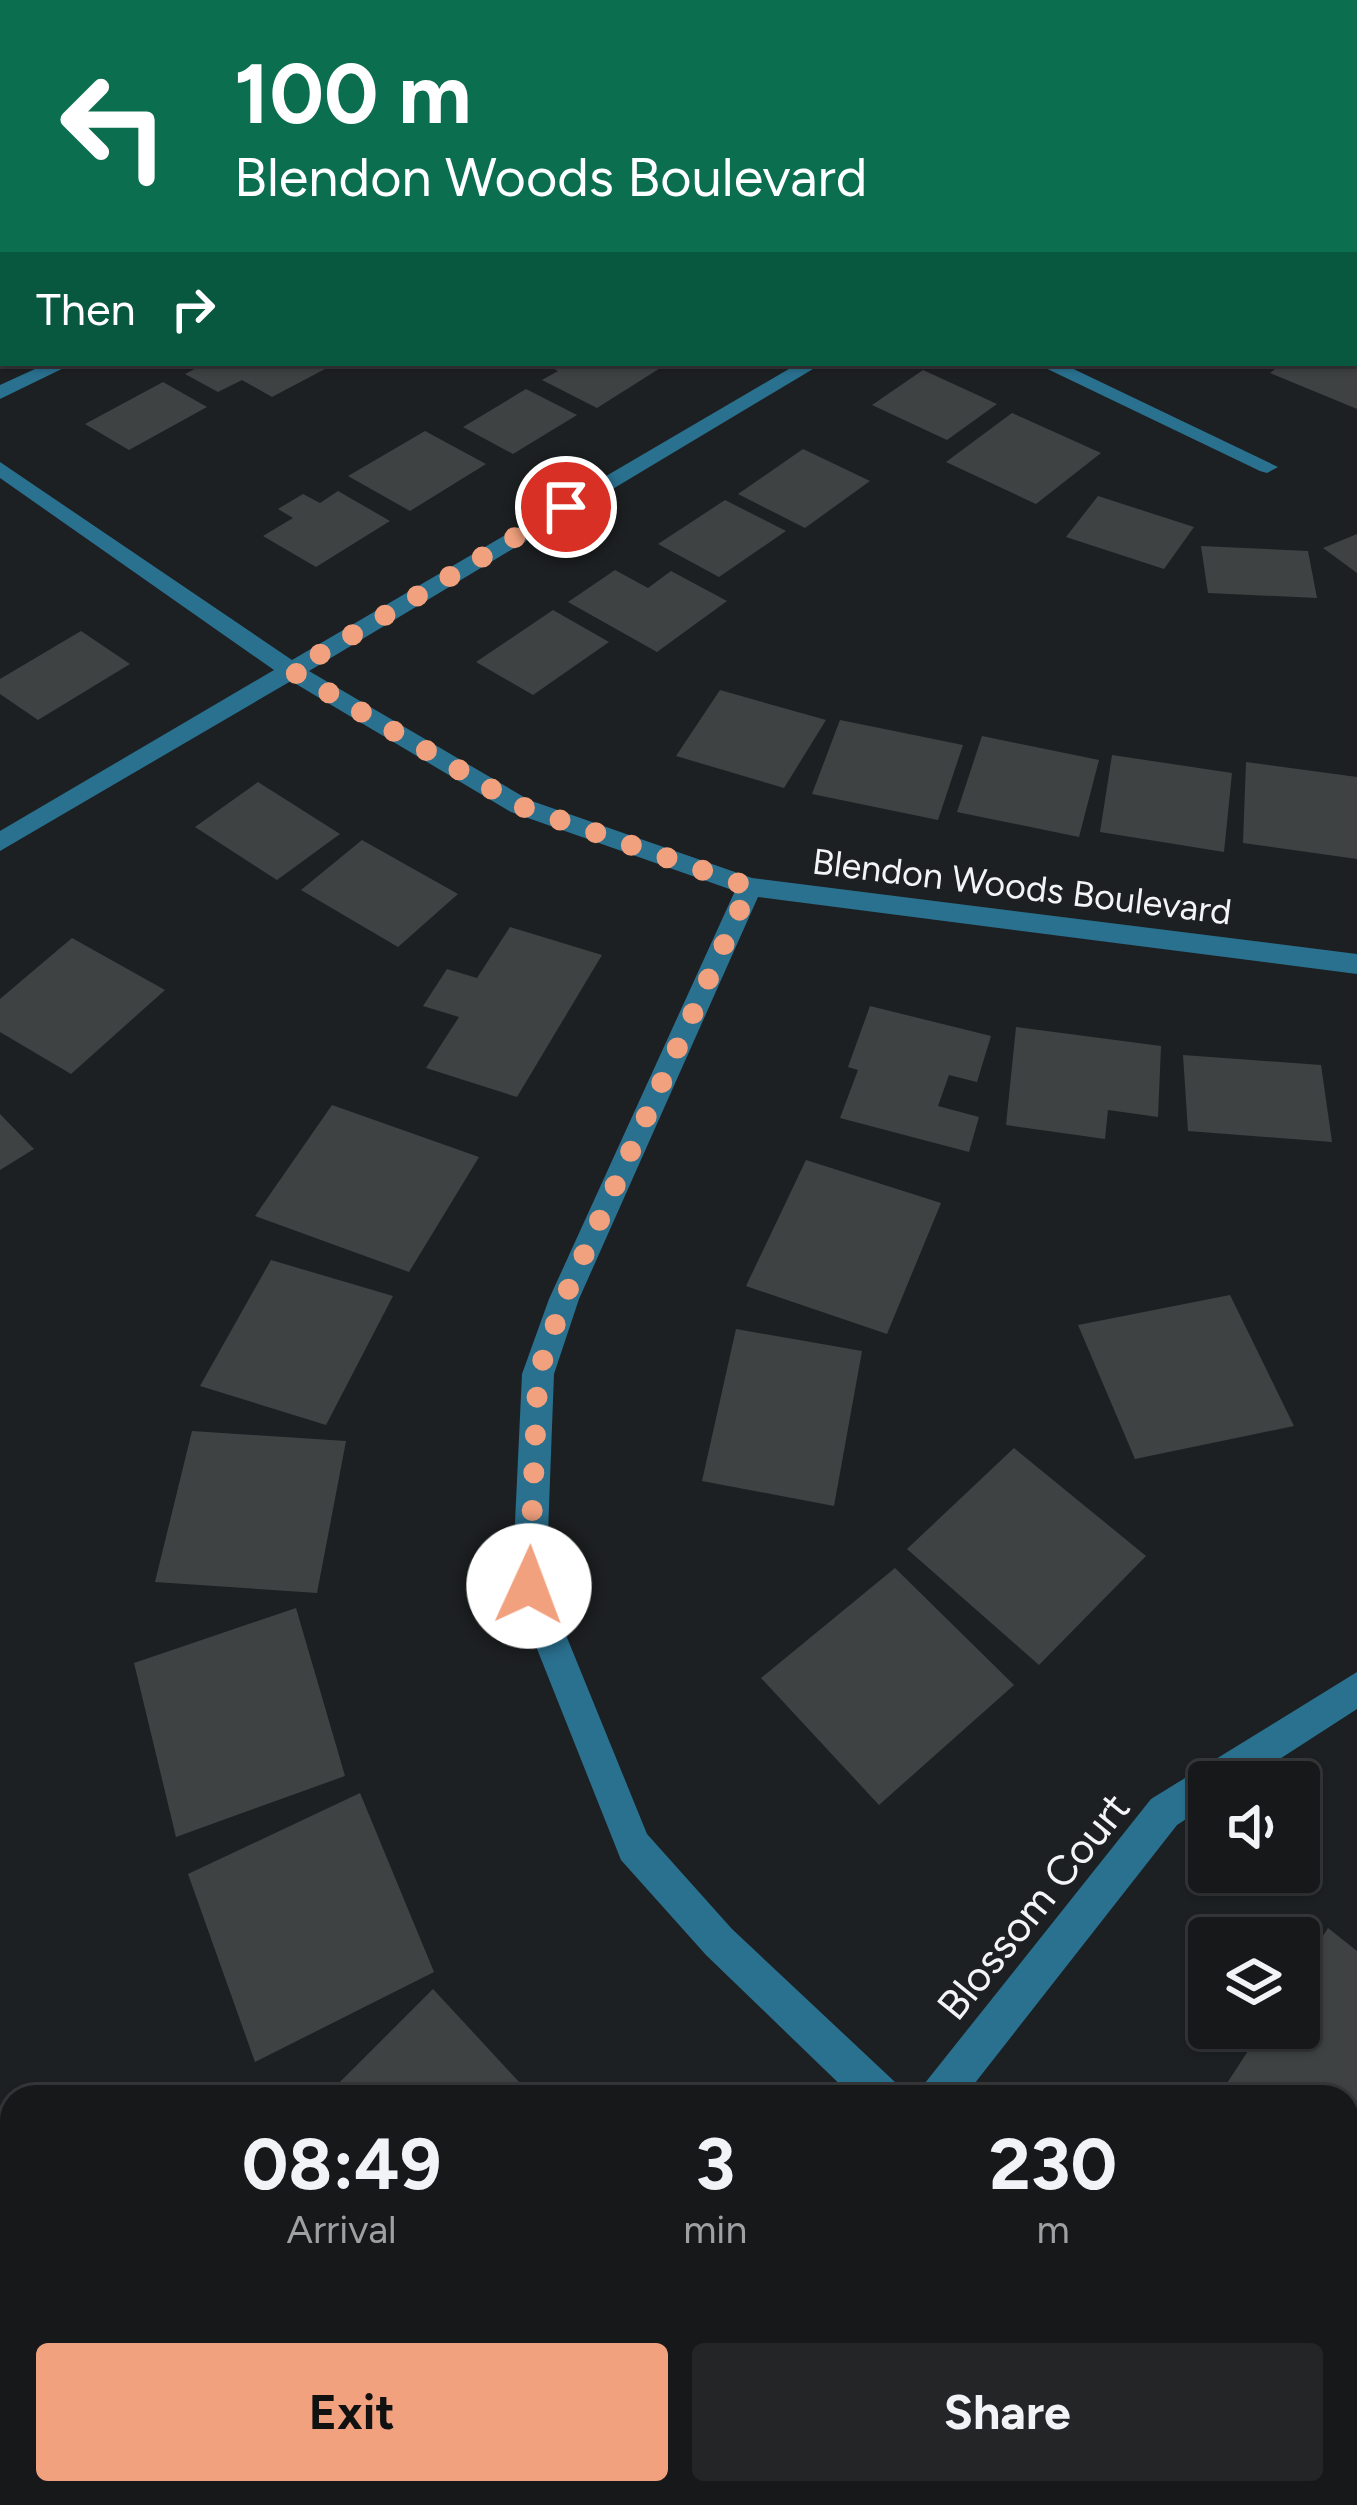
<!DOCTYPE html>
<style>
:root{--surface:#16181a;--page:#232527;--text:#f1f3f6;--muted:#9ea0a2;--line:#353739;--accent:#f2a17e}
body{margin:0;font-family:Figtree,sans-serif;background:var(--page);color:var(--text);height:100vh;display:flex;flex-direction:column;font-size:45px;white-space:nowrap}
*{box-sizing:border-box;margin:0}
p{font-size:39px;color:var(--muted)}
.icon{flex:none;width:66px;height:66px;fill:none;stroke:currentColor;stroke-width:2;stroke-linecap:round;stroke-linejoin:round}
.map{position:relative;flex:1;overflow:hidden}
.drawer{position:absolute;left:0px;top:2085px;width:1359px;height:420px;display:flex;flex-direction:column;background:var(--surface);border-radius:36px 36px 0 0;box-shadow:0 3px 9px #0004,0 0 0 3px var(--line)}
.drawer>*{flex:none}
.top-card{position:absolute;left:0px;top:0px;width:1359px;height:366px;box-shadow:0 3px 9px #0004,0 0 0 3px var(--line);background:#0b6e4f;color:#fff;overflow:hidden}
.fabs{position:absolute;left:1188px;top:1761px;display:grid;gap:24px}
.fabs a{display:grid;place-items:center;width:132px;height:132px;border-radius:12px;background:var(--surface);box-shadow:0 3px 9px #0004,0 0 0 3px var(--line);font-size:60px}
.pin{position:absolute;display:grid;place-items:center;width:102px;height:102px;color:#fff;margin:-51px;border:6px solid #fff;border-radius:50%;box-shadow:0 3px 12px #0007}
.me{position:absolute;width:132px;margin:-66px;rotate:2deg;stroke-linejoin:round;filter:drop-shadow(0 0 9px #0008)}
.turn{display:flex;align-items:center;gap:42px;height:252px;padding:0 36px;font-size:54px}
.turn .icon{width:156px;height:156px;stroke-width:2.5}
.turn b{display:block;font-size:84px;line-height:102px}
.then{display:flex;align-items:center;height:114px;padding:0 36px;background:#0003;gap:24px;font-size:45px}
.eta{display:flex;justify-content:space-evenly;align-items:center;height:204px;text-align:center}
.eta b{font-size:72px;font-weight:700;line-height:84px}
.action{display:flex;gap:24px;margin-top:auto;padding:24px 36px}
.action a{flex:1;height:138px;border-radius:12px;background:var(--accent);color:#111;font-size:48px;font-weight:700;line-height:138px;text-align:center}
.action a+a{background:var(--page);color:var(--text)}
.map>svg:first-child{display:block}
.building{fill:#3e4243}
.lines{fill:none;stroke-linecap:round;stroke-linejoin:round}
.service{fill:#2a7190;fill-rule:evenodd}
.minor{fill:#2a7190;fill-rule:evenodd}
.primary{fill:#47c0f4;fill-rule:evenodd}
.route{stroke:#f2a17e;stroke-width:21;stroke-dasharray:0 37.8}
.labels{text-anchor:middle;stroke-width:9;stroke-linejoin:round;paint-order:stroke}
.street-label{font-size:36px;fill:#f2f4f5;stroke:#1d2022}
.near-street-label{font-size:42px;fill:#f2f4f5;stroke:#1d2022}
</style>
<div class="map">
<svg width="1357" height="2505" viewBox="0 0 1357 2505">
<rect width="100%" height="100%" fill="#1d2022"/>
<g class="building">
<path d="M206 363H314L325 369 272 397 242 380 218 392 185 374Z"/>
<path d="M543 363H660L665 365 597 408 542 380 558 371Z"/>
<path d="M1283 363H1357V409L1270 373Z"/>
<path d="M923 370 997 404 947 440 872 405Z"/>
<path d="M163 382 207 407 129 450 85 424Z"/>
<path d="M526 389 577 415 513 454 463 427Z"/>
<path d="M1012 413 1101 453 1036 504 946 462Z"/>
<path d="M425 431 486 464 410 511 348 476Z"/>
<path d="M803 449 870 481 805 528 738 494Z"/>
<path d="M338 491 390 521 316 567 263 536 293 518 278 509 303 494 320 503Z"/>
<path d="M1098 496 1194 527 1164 569 1066 537Z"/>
<path d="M725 500 786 531 719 577 658 544Z"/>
<path d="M1357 534V573L1323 548Z"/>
<path d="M1201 546 1308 551 1317 598 1208 593Z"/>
<path d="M615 570 648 588 671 571 727 601 657 652 568 602Z"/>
<path d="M553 610 609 642 533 695 476 662Z"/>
<path d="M81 631 130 664 38 720 0 694V679Z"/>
<path d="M720 690 826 720 784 788 676 756Z"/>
<path d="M840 720 963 745 938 820 812 794Z"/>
<path d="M982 736 1099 760 1079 837 957 812Z"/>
<path d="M1112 755 1232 773 1224 852 1100 832Z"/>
<path d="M1246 762 1357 777V859L1243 843Z"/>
<path d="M258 782 340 834 277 880 195 827Z"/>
<path d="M362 840 458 894 398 947 301 890Z"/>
<path d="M510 927 602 955 517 1097 426 1068 459 1017 423 1006 447 969 477 978Z"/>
<path d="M72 938 165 990 71 1074 0 1032V999Z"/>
<path d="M870 1006 991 1036 977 1082 949 1075 938 1106 979 1117 969 1152 840 1118 858 1070 848 1067Z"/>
<path d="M1016 1027 1161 1046 1158 1117 1108 1110 1105 1139 1006 1125Z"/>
<path d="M1183 1055 1321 1065 1332 1142 1188 1131Z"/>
<path d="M332 1105 479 1157 409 1272 255 1216Z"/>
<path d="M0 1114 34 1149 0 1170Z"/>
<path d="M806 1160 941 1203 887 1334 746 1286Z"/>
<path d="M271 1260 393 1296 326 1425 200 1386Z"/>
<path d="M1230 1295 1294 1426 1135 1459 1078 1325Z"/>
<path d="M736 1329 862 1351 834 1506 702 1481Z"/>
<path d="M192 1431 346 1441 317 1593 155 1582Z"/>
<path d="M1014 1448 1146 1556 1039 1665 907 1549Z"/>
<path d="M895 1568 1014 1685 879 1805 761 1678Z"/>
<path d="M296 1608 345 1776 176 1837 134 1663Z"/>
<path d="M360 1793 434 1972 255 2062 188 1874Z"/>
<path d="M1328 1928 1357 1951V2127L1347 2143V2097H1218L1263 2028H1299V1973Z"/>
<path d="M433 1989 533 2097H325Z"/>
<path d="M665 2493H956L949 2505H676Z"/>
</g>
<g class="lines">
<g class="service">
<path d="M197 0H219L195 3Z"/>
<path d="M3 78V89L0 90V79Z"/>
</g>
<g class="minor">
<rect x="1356" y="36" width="1" height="10"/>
<rect x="1356" y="175" width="1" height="11"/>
<path d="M48 363H74L0 399V385Z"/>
<path d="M799 363H823L309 671 529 800 752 878 1357 954V974L758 897 579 1299 554 1374 546 1586 647 1834 732 1929 896 2083 902 2097H853L706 1955 621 1860 512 1586 522 1374 549 1299 735 891 511 812 291 681 0 851V831L274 670 0 478V462L292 660Z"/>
<path d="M1035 363H1061L1278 467 1267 473 1260 471Z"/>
<path d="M1357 1672V1709L1244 1782H1209V1804L1177 1825 964 2097H919L925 2083 1151 1799Z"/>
<path d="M1266 2493H1318L1323 2505H1271Z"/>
</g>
<g class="primary">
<path d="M26 0H48L24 3Z"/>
<path d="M3 9V19L0 20V10Z"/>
</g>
</g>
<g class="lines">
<path class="route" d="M529 1586 538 1374 564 1299 750 887 520 806 292 671 566 507"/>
</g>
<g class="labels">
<g class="street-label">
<text transform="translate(1022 886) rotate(7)" y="13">Blendon Woods Boulevard</text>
</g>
<g class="near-street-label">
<text transform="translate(1033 1906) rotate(-51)" y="15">Blossom Court</text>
</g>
</g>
</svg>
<div class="fabs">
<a><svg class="icon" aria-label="sound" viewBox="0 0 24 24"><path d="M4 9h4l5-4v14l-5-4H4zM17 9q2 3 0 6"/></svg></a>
<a><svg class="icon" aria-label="layers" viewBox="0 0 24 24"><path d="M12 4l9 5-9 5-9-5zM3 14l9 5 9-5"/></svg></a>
</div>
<div class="pin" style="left:566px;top:507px;background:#d93025"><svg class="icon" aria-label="arrive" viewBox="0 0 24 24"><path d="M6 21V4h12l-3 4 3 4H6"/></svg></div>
<svg class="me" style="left:529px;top:1586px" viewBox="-20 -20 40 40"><circle r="19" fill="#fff"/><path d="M0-13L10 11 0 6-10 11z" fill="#f2a17e"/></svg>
<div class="top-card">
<div class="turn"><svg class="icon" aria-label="left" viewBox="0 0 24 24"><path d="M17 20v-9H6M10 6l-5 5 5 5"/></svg><div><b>100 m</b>Blendon Woods Boulevard</div></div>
<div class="then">Then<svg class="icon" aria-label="right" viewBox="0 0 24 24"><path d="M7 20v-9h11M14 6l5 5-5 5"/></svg></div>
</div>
<section class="drawer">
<div class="eta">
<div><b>08:49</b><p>Arrival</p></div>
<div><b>3</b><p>min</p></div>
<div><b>230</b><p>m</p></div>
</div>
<div class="action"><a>Exit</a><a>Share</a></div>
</section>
</div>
